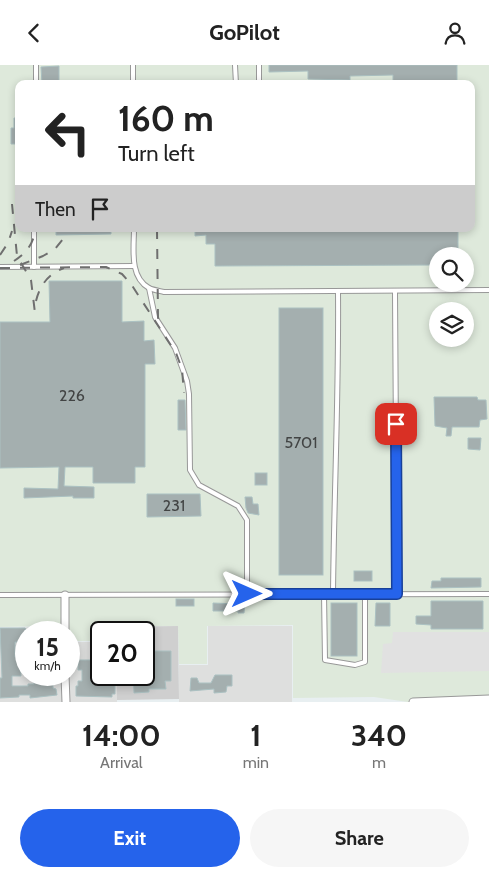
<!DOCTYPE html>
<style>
:root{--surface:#fff;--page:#f6f6f6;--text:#222;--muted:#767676;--accent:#2563eb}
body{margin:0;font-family:Cabin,sans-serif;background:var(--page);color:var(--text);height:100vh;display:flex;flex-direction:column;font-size:19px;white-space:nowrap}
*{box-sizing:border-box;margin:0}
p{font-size:16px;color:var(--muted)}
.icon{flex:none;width:28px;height:28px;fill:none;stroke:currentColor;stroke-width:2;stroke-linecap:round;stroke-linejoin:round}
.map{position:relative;height:637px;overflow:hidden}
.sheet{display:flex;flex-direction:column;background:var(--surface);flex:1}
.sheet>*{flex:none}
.guide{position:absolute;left:15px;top:15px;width:460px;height:152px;border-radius:10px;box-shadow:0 2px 8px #0003;background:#fff;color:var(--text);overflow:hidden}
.buttons{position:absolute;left:429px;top:182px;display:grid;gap:10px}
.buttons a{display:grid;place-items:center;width:45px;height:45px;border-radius:50%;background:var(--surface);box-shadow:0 2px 8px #0003;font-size:25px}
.speed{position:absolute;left:15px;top:556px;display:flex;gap:10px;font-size:25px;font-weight:700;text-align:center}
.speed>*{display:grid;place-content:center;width:65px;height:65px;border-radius:50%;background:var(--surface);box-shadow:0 2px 8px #0003;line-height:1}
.speed small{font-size:12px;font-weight:400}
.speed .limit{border:2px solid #111;border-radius:8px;background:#fff;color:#111}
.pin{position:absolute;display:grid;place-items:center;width:42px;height:42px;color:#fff;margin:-21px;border-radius:10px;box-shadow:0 2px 8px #0006}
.me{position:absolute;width:55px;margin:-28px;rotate:90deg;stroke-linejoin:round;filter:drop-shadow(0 0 4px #0008)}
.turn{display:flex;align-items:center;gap:18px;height:105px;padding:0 20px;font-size:22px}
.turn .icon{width:65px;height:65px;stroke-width:2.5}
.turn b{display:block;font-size:35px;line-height:42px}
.then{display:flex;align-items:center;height:48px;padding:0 20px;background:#0003;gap:10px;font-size:19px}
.eta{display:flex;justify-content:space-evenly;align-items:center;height:85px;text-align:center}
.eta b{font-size:30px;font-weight:800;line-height:35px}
.action{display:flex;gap:10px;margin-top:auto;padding:10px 20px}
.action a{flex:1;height:58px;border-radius:30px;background:var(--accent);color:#fff;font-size:20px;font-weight:800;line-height:58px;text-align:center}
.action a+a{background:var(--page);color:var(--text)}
header{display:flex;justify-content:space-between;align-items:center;height:65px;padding:0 20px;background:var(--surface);font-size:22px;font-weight:800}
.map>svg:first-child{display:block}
.residential{fill:#dedfde}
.industrial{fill:#dee9db;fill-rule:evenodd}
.religious{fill:#cfcfcf}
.parking{fill:#e1e1e1}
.building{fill:#a4afaf;stroke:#abc1c2}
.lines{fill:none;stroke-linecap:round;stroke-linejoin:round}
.lane-casing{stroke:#989898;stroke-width:6}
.street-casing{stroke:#989898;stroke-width:9}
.lane{stroke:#fff;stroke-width:4}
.street{stroke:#fff;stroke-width:7}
.rail{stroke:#6f6f6f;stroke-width:2;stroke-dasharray:10 10;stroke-linecap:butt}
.route-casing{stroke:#184099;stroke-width:12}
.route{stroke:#2563eb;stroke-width:9}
.labels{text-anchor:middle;stroke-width:4.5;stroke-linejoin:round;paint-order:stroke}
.number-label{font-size:16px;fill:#424444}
</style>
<header><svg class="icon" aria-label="back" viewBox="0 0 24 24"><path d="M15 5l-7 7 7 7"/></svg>GoPilot<svg class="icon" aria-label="person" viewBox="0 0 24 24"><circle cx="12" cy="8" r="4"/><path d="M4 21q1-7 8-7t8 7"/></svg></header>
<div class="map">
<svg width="489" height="637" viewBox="0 0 489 637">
<rect width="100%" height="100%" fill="#e8eff1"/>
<g class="residential">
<path d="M208 561H292V637H179V600H208Z"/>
<path d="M55 562V567L26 568V610H69V577H101V610H117V637H0V563Z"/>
</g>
<path class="industrial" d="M0 0H489V637H408L374 632 293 633V560L207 561V599H179L178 561H102L101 576H69V568L56 567 55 561 0 562ZM19 19H471V164H19ZM438 191H465V219H438ZM438 246H465V274H438Z"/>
<path class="religious" d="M178 561 179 634 117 635V610H144V568L102 567V562Z"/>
<path class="parking" d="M393 567H489V606L381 608 383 579 392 578Z"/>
<g class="building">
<path d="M269 0H457V19H393V10L350 11V15L308 14V6L269 7Z"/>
<path d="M59 1V19H42L41 2Z"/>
<path d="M14 53H19V79H11V63H14Z"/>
<path d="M56 164H111V169L56 170Z"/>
<path d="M195 164H458V191H438V200L215 201V179H206V170L195 171Z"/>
<path d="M49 216H122V257L144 256V276L154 275 155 299H145V402H135V418H93V402H65L64 421 94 422V433H73V431L24 433V423L58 424 59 402 0 403V257H50Z"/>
<rect x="279" y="243" width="44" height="267"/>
<path d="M434 332H477L478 335H486L487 354 480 355 479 362H452L451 371H446L447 363 435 361Z"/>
<path d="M178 335H185L186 365H178Z"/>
<path d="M468 373H481L480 385 468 384Z"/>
<rect x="255" y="408" width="12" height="12"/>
<path d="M147 429H200L201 451 147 452Z"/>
<path d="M245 432H252L253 439H258L259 450 248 448 246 443Z"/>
<rect x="354" y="506" width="18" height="10"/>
<path d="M441 513H481V522L431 523 432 516H441Z"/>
<rect x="176" y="534" width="18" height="7"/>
<path d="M239 536H245L244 548H238V546H213V538L239 539Z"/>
<path d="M431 536H483V564H431V560L416 559V551H431Z"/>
<rect x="331" y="538" width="26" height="53"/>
<path d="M376 538H390V561H375Z"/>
<path d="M0 563H25L26 564V577H15V592H26V598H21V611H12V621H28V619H34V610H49V619H53V623L56 624 57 630 30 633V630H19V632L0 633V613H2Z"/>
<path d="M144 586H171V616H165L166 624H149V627L134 628 133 610H144Z"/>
<path d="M78 595H91V599H101V616H111V619H115V629H112V632L76 631V621H78V616H82V605H78Z"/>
<path d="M215 610H232V621H227L226 627 214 628V624L190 626 191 613H197L199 618H211Z"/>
</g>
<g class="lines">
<g class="lane-casing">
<g id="lane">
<path d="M36 0V19"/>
<path d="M133 0V19"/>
<path d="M235 0 236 19"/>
<path d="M259 0V19"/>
<path d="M134 164C134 183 129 212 149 223 153 225 160 226 164 227L489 225"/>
<path d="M0 202 134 201"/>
<path d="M34 202V164"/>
<path d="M149 223 155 252 175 283 187 316 189 329 190 405 199 420 238 441 247 455V529"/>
<path d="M395 227 397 529"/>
<path d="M324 529 325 595 355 600 365 597V529"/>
<path d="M333 529C334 428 339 328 338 227"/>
<path d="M0 530 489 529"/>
</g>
</g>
<g class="street-casing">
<g id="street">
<path d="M65 530V568"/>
<path d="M65 610 66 637"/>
<path d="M413 637 489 634"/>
</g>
</g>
<use href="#lane" class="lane"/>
<use href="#street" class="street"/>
<g class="rail">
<path d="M12 139 17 191 31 215 35 248"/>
<path d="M157 164 158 252 159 259"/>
<path d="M0 190 8 178 12 166"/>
<path d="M14 196C26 188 34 179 35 164"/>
<path d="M20 200 43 191 55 184 67 169"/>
<path d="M0 203 106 202 122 209 131 219 176 288 182 304 184 328"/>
<path d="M36 236C40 220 48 209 64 203"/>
</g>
</g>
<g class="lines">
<g class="route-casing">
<path id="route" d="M247 529H397L396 359"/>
</g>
<use href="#route" class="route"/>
</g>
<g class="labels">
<g class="number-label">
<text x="72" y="336">226</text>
<text x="301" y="383">5701</text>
<text x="174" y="446">231</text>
</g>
</g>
</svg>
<div class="buttons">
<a><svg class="icon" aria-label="search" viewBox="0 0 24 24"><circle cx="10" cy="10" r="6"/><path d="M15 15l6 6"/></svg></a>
<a><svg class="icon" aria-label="layers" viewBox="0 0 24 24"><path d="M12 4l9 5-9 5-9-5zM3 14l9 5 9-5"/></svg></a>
</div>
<div class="speed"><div>15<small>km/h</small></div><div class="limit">20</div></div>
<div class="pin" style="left:396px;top:359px;background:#d93025"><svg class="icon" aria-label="arrive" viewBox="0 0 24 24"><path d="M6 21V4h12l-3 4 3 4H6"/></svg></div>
<svg class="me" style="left:247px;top:529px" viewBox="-20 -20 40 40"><path d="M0-17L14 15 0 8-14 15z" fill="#2563eb" stroke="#fff" stroke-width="4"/></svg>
<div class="guide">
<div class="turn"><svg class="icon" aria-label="left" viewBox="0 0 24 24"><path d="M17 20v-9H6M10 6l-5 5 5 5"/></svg><div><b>160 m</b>Turn left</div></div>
<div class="then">Then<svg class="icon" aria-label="arrive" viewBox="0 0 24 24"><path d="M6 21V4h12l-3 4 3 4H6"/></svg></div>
</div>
</div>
<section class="sheet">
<div class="eta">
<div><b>14:00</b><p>Arrival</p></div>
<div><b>1</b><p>min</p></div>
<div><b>340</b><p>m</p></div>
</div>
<div class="action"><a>Exit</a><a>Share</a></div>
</section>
